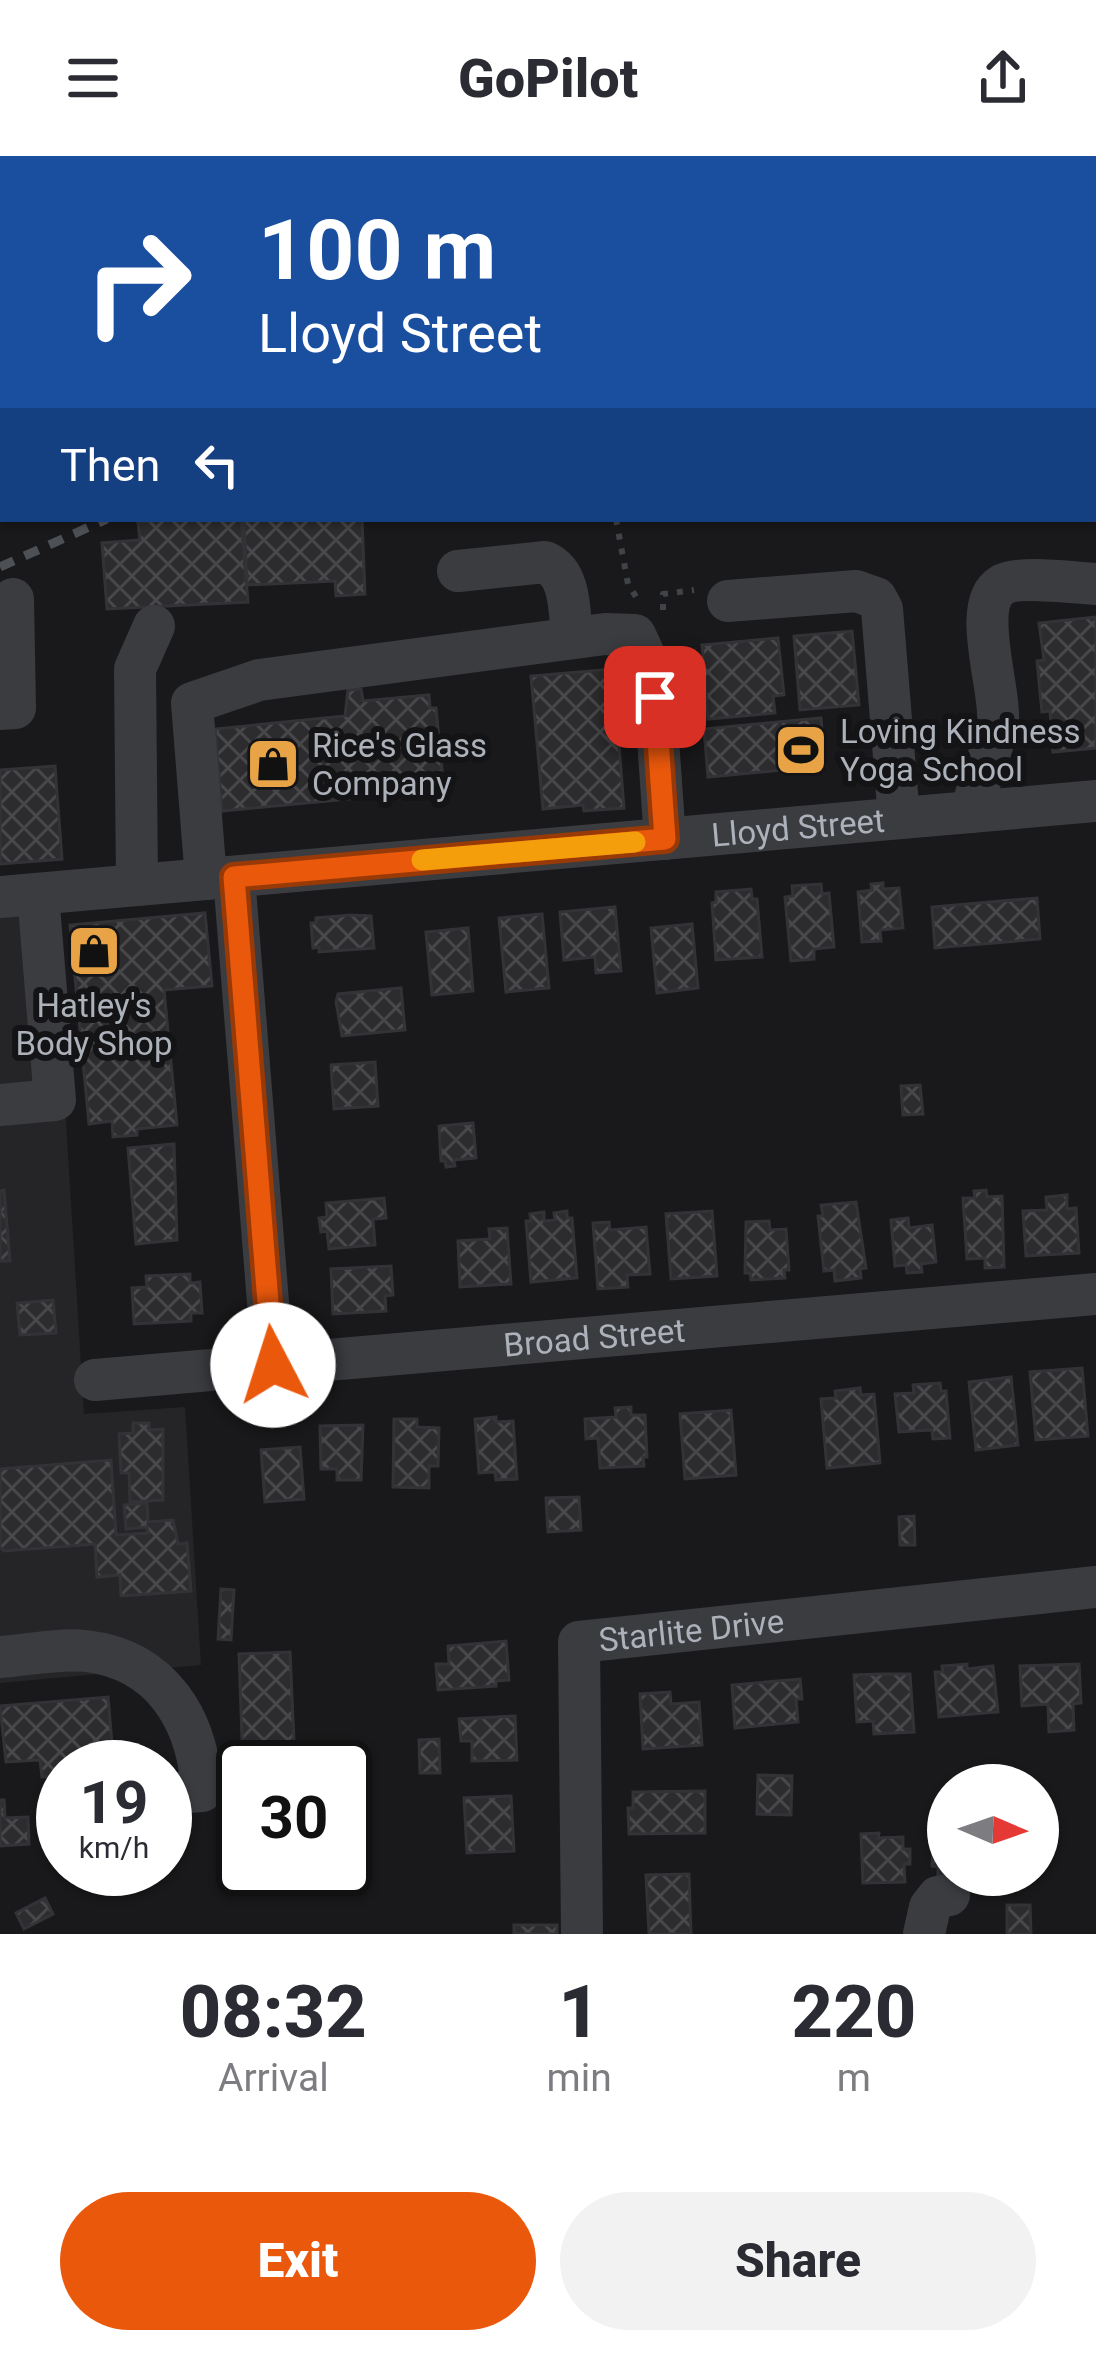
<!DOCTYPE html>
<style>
:root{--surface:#fff;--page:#f2f2f3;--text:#2b2b33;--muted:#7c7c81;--accent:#ea580c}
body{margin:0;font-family:Roboto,sans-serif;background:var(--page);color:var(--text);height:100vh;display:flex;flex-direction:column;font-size:45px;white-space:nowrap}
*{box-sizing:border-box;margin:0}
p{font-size:39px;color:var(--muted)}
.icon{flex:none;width:66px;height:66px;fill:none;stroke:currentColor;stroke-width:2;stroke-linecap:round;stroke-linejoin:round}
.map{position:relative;height:1778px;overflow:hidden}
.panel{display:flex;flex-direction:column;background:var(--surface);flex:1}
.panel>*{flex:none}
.banner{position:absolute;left:0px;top:0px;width:1098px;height:366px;box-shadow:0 3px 9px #0004;background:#1a4fa0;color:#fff;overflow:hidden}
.needle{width:78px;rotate:92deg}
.buttons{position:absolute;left:927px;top:1608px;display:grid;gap:24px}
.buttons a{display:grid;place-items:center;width:132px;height:132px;border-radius:50%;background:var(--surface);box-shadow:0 3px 9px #0004;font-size:60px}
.speed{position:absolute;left:36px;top:1584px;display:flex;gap:24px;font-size:60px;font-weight:700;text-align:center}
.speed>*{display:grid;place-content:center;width:156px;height:156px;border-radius:50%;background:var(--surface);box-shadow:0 3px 9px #0004;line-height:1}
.speed small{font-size:30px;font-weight:400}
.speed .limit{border:6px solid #111;border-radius:18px;background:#fff;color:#111}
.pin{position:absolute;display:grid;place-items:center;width:102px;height:102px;color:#fff;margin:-51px;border-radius:24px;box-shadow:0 6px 18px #0006}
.me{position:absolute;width:132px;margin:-66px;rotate:355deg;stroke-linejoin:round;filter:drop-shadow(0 0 9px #0008)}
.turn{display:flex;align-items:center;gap:42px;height:252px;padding:0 60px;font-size:54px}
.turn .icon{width:156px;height:156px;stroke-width:2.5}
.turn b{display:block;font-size:84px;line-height:102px}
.then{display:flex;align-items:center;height:114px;padding:0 60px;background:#0003;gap:24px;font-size:45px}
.eta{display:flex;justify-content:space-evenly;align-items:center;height:204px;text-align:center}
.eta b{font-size:72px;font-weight:800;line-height:84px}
.cta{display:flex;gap:24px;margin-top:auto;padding:24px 60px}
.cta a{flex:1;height:138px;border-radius:72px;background:var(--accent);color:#fff;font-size:48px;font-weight:800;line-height:138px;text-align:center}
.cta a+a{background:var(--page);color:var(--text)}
header{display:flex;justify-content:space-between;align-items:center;height:156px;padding:0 60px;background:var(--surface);font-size:54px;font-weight:800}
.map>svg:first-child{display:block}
.built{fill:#252528}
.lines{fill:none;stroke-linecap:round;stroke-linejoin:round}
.stream{stroke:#30393e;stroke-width:9}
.building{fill:url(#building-cross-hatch);stroke:#333337;stroke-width:3}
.path{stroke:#404347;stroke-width:6;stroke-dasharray:6 9;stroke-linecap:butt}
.minor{stroke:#3a3c40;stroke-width:42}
.rail{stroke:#4d5055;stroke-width:9;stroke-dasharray:15 12;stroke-linecap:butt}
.route-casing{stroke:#983908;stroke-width:30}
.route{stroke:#ea580c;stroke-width:21}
.slow{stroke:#f59e0b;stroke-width:21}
.labels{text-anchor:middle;stroke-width:12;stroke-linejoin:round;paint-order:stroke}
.poi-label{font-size:33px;fill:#acb1ba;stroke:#141416;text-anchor:start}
.street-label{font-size:33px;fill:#acb1ba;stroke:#141416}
</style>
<header><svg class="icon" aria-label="menu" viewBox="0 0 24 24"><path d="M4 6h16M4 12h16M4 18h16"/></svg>GoPilot<svg class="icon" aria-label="share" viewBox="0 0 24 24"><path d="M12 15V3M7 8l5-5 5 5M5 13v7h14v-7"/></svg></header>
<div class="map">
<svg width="1096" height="1778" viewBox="0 0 1096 1778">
<defs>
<pattern id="building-cross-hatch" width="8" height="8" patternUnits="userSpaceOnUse" patternTransform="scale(3)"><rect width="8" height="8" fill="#2c2c2f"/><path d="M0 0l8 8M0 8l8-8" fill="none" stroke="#48484b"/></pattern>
</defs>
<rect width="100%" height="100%" fill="#19191b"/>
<g class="built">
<path d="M0 0H917L919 3H3V244Z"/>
<path d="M53 754 84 1258 185 1251 201 1509 0 1527V761Z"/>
</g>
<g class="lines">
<path class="stream" d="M907 0 909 3"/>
</g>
<g class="building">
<path d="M444 0H825L444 3Z"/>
<path d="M170 363H241L248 446 107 453 102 387 140 384 138 366Z"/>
<path d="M244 363H362L365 438 336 440 335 425 247 429Z"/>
<path d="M1096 461V592L1053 596 1050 555 1042 556 1037 505 1044 504 1039 467Z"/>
<path d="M852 475 859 549 800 554 794 480Z"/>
<path d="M778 482 784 539 773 540 775 557 708 563 702 489Z"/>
<path d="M613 513 624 652 584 655 583 649 543 653 531 520Z"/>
<path d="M361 533 363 545 429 539 430 552H436L444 634 222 655 215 573 345 560 348 534Z"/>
<path d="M821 562 825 610 708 621 704 573Z"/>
<path d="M55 610 62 703 0 708V614Z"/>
<path d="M883 727V733L899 732 903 772 880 774 881 785 862 786 858 736 872 734 871 728Z"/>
<path d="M821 728 822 738 829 737 834 791 814 793V803L791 805 785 741 793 740 792 730Z"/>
<path d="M751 733 752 743H757L762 801 716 804 712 747 716 746V736Z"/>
<path d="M1037 742 1040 783 935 792 932 751Z"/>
<path d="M615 751 621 815 596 817 595 801 564 804 560 756Z"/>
<path d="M205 757 212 830 164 834 177 969 137 973V979L113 981 112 965 89 968 70 769Z"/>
<path d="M542 758 549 832 506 836 499 762Z"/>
<path d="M351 759 371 760 374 792 319 796V791L313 792 311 767H316V762Z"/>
<path d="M692 768 698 832 657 837 651 772Z"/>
<path d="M468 772 473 835 432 839 426 776Z"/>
<path d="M401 832 405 874 342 880 336 846 338 838Z"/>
<path d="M375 906 378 950 334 953 331 909Z"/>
<path d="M920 929 923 958 903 959 901 930Z"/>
<path d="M473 967 476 1002 454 1004 455 1010 446 1011 445 1005H441L439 970Z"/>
<path d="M174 988 177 1084 136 1088 128 992Z"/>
<path d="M4 1034 10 1105H0V1035Z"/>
<path d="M986 1034 987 1041 1002 1040 1004 1111 985 1112V1102L967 1103 963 1042H975L974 1035Z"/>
<path d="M1067 1039V1053L1076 1052 1079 1097 1026 1100 1023 1055 1047 1054 1046 1041Z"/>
<path d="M384 1042 386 1062 373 1063 375 1089 329 1093 327 1075 321 1076 319 1062 327 1061 326 1047Z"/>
<path d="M856 1046 866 1112 860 1113 861 1122 835 1125 834 1114 824 1115 818 1060H823L821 1049Z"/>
<path d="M567 1055V1062H572L577 1122 531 1126 526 1065H531L530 1058 544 1056V1065L555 1064 554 1057Z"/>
<path d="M712 1055 717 1120 671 1123 666 1058Z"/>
<path d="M908 1062 909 1072 932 1069 936 1106 921 1108 922 1116 907 1117 906 1109 895 1110 891 1064Z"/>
<path d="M769 1065 770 1074 786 1073 789 1114H784L785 1122 751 1124 750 1117H745L746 1066Z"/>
<path d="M609 1066 610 1074 646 1071 650 1118 627 1119 628 1131 598 1133 593 1067Z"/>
<path d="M507 1072 511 1128 460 1131 458 1085 490 1083 489 1073Z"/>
<path d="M391 1110 393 1139 385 1140 386 1155 333 1158 331 1113Z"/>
<path d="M190 1118V1127L200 1126 202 1157H191V1165L134 1168 132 1132 147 1131 146 1120Z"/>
<path d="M53 1144 56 1177 20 1179 17 1147Z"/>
<path d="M1082 1212 1088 1280 1036 1284 1030 1216Z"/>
<path d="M1011 1221 1018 1289 976 1294 969 1226Z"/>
<path d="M940 1227 941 1235H946L950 1282 933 1283 932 1274 899 1276 895 1238 914 1237 913 1229Z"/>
<path d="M860 1232 861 1239 874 1238 880 1307 827 1312 821 1243 836 1242 835 1235Z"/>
<path d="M631 1251V1259H645L647 1301H643L644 1310 600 1312 598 1282 586 1283 585 1263 616 1261 615 1252Z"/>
<path d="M731 1254 736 1319 685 1323 680 1258Z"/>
<path d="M496 1261V1266L513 1265 517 1323 496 1324 495 1316 479 1317 475 1263Z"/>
<path d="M394 1263H417V1271L439 1272 438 1310H429V1332L393 1331Z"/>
<path d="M133 1267H149V1274L163 1273V1344L130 1346 129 1317H121L119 1278 133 1277Z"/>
<path d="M363 1269 361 1324H337V1313H321L320 1270Z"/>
<path d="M300 1291 304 1343 265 1346 261 1294Z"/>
<path d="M111 1304 116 1379 148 1377 147 1371 126 1373 124 1349 147 1347 148 1366 173 1364 178 1388 187 1387 191 1435 121 1440 120 1419 97 1421 95 1388 4 1395 0 1391V1313Z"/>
<path d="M579 1341 581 1374 548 1376 546 1342Z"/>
<path d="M914 1360 915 1389H900L899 1361Z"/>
<path d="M221 1433 234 1434 231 1484 218 1483Z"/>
<path d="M506 1485 509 1524 496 1525V1530L438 1534 436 1508H449L448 1490Z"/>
<path d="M290 1496 295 1608 243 1611 239 1498Z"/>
<path d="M967 1508V1513L993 1510 998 1556 939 1561 935 1516H943L942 1510Z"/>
<path d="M1079 1508 1081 1547 1073 1548 1074 1574 1049 1576 1048 1548 1022 1550 1020 1510Z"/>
<path d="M881 1518H910L914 1576 874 1578 873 1565 857 1566 854 1519Z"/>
<path d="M800 1523 802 1543H796L798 1566 735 1572 732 1529Z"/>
<path d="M670 1536 671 1548 699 1546 702 1589 643 1593 640 1538Z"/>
<path d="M108 1541 114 1611H63V1620L42 1621 40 1604 6 1606 0 1550Z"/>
<path d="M515 1560 517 1604 472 1605V1585H461L459 1563Z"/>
<path d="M439 1583 440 1617H420L419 1584Z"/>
<path d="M758 1619 792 1620 791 1659 757 1658Z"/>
<path d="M705 1635V1677L629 1678 628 1652H633V1636Z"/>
<path d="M511 1640 514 1695 467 1697 464 1642Z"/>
<path d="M0 1644H4L5 1662 28 1661 29 1688 0 1690Z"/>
<path d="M879 1677 878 1682 903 1681V1693H910V1708H904L905 1726 863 1727 861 1678Z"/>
<path d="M938 1681H948V1719H981V1727H938V1711L932 1710 933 1695H938Z"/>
<path d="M689 1718 691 1778H649L646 1719Z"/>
<path d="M45 1742 53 1758 24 1773 16 1757Z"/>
<path d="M1007 1749H1030L1031 1778H1007Z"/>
<rect x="514" y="1769" width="43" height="9"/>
</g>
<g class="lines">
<g class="path">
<path d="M78 0 79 3"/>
<path d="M87 3 90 0"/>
<path d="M302 3 305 0"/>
<path d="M616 363 628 428 638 444"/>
<path d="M663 454V438L694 434"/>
</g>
<g class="minor">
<path d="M852 3V0"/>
<path d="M0 35H3"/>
<path d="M0 211H3"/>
<path d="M458 415 545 406C572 418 569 456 572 482"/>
<path d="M728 445 856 435 876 442 882 453 899 662"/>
<path d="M0 553 15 552 13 443"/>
<path d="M972 656C977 625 994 595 998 565 1001 533 970 448 1002 429 1018 419 1075 427 1096 428"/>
<path d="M234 721 273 1209"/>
<path d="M206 723 192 547 259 524 605 478 635 479 650 512 655 541 665 683"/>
<path d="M137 729 135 513 154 470"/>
<path id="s1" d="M0 741 1096 645"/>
<path d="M0 949 55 944 38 738"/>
<path id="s2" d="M95 1224 1096 1138"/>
<path d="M0 1501C27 1499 59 1492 86 1495 163 1504 198 1565 202 1635L165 1638"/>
<path id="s3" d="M582 1778 579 1486 1096 1431"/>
<path d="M924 1778 930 1751 938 1741 949 1739"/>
</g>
<g class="rail">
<path d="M934 0 936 3"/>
<path d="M1095 185 1096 186"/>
<path d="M1095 299 1096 300"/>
<path d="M0 411 107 363"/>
</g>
</g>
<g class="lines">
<g class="route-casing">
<path id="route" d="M273 1209 234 721 665 683 655 541"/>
</g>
<use href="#route" class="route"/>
<path class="slow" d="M422 704 635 686"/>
</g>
<defs>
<g id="stadium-square" transform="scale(2.7)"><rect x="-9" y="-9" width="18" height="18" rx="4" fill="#e7a345" stroke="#141416"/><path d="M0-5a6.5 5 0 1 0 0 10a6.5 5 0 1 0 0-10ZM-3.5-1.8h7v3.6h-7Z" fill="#111"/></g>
<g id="shop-square" transform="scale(2.7)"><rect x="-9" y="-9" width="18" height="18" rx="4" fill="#e7a345" stroke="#141416"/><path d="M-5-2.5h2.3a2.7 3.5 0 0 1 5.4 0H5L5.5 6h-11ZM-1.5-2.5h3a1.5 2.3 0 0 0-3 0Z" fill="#111"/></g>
</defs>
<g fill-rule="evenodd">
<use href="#stadium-square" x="801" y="594"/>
<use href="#shop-square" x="273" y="608"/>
<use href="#shop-square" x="94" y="795"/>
</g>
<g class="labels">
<g class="poi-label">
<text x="840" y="587">Loving Kindness<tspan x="840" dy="38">Yoga School</tspan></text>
<text x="312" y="601">Rice's Glass<tspan x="312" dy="38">Company</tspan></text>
<text x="94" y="861" text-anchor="middle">Hatley's<tspan x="94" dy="38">Body Shop</tspan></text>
</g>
<g class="street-label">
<text dy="12" stroke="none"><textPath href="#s1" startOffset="801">Lloyd Street</textPath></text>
<text dy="12" stroke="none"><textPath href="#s2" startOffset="501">Broad Street</textPath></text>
<text dy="12" stroke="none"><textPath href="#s3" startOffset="405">Starlite Drive</textPath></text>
</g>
</g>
</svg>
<div class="buttons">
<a><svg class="needle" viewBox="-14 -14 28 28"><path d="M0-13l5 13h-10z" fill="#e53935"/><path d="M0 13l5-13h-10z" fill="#7c7c81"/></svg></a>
</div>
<div class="speed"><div>19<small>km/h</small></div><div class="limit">30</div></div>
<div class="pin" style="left:655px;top:541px;background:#d93025"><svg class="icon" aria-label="arrive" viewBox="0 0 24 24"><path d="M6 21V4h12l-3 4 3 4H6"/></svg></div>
<svg class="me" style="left:273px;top:1209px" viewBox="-20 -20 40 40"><circle r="19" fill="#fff"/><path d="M0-13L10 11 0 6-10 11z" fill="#ea580c"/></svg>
<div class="banner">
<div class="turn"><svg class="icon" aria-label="right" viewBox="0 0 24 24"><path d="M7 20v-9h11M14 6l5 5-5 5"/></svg><div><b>100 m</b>Lloyd Street</div></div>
<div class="then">Then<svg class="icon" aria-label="left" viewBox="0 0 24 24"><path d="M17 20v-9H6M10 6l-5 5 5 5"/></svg></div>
</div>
</div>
<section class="panel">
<div class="eta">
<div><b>08:32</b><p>Arrival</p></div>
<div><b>1</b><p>min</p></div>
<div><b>220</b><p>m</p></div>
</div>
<div class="cta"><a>Exit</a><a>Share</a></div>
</section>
